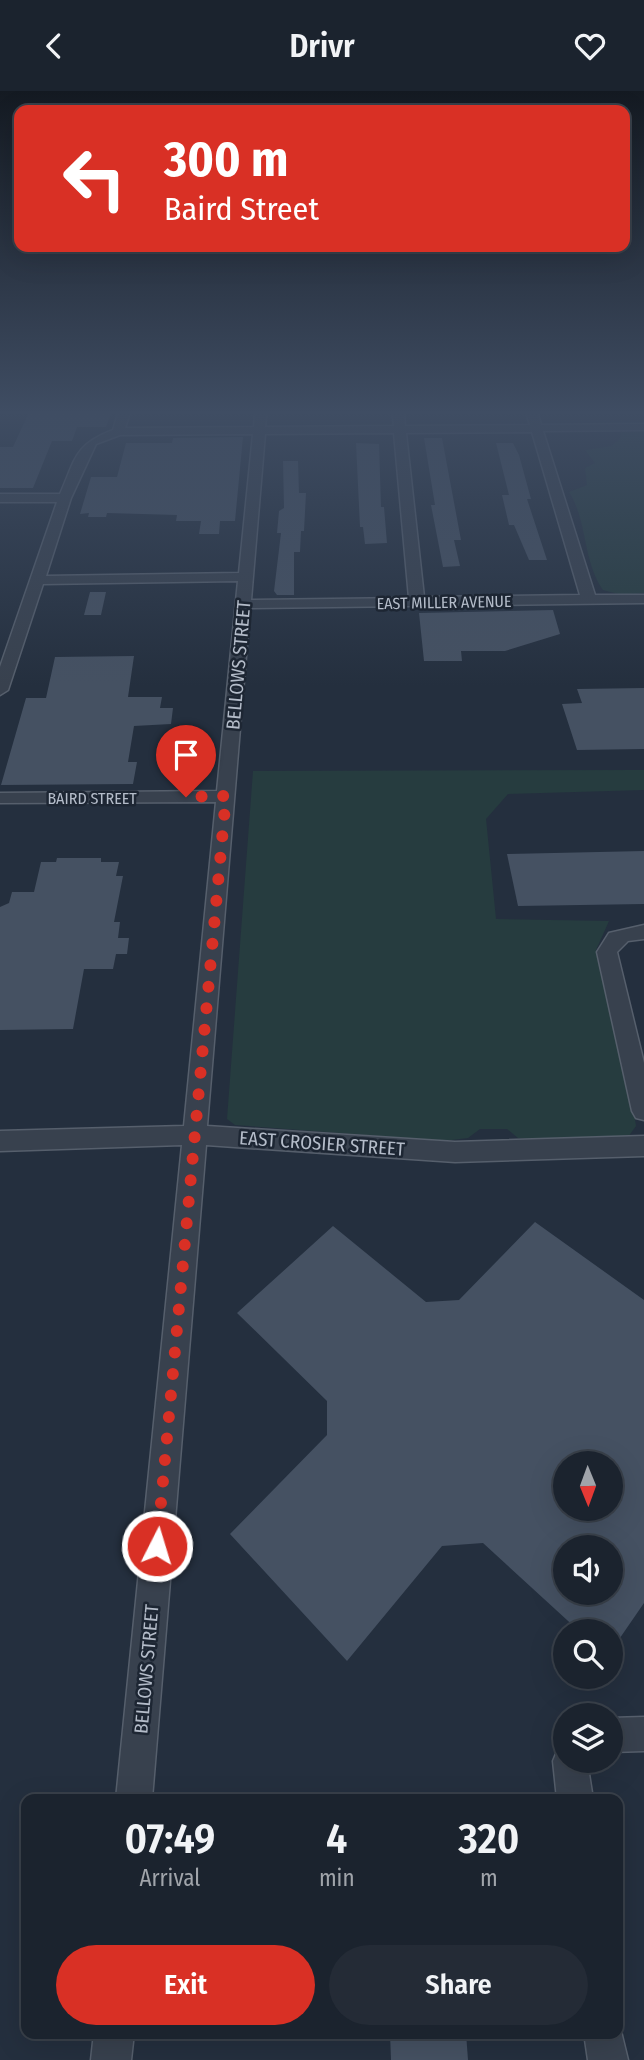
<!DOCTYPE html>
<style>
:root{--surface:#1b232e;--page:#242b36;--text:#f1f3f6;--muted:#a0a4aa;--line:#39404a;--accent:#d93025}
body{margin:0;font-family:"Fira Sans Condensed",sans-serif;background:var(--page);color:var(--text);height:100vh;display:flex;flex-direction:column;font-size:26px;white-space:nowrap}
*{box-sizing:border-box;margin:0}
p{font-size:23px;color:var(--muted)}
.icon{flex:none;width:38px;height:38px;fill:none;stroke:currentColor;stroke-width:2;stroke-linecap:round;stroke-linejoin:round}
.map{position:relative;flex:1;overflow:hidden}
.side{position:absolute;left:21px;top:1703px;width:602px;height:245px;display:flex;flex-direction:column;background:var(--surface);border-radius:14px;box-shadow:0 7px 28px #0002,0 0 0 2px var(--line)}
.side>*{flex:none}
.hud{position:absolute;left:14px;top:14px;width:616px;height:147px;border-radius:14px;box-shadow:0 7px 28px #0002,0 0 0 2px var(--line);background:#d93025;color:#fff;overflow:hidden}
.needle{width:46px;rotate:179deg}
.controls{position:absolute;left:553px;top:1360px;display:grid;gap:14px}
.controls a{display:grid;place-items:center;width:70px;height:70px;border-radius:50%;background:var(--surface);box-shadow:0 7px 28px #0002,0 0 0 2px var(--line);font-size:35px}
.pin{position:absolute;display:grid;place-items:center;width:60px;height:60px;color:#fff;margin:-72px -30px;border-radius:50% 50% 50% 0;rotate:-45deg;box-shadow:0 0 7px #0007}
.pin .icon{rotate:45deg}
.me{position:absolute;width:77px;margin:-38px;rotate:5deg;stroke-linejoin:round;filter:drop-shadow(0 0 5px #0008)}
.turn{display:flex;align-items:center;gap:24px;height:147px;padding:0 35px;font-size:32px}
.turn .icon{width:91px;height:91px;stroke-width:2.5}
.turn b{display:block;font-size:49px;line-height:60px}
.eta{display:flex;justify-content:space-evenly;align-items:center;height:119px;text-align:center}
.eta b{font-size:42px;font-weight:600;line-height:49px}
.cta{display:flex;gap:14px;margin-top:auto;padding:14px 35px}
.cta a{flex:1;height:80px;border-radius:42px;background:var(--accent);color:#fff;font-size:28px;font-weight:600;line-height:80px;text-align:center}
.cta a+a{background:var(--page);color:var(--text)}
header{display:flex;justify-content:space-between;align-items:center;height:91px;padding:0 35px;background:var(--surface);font-size:32px;font-weight:600}
.map>svg:first-child{display:block}
.green{fill:#263c3f}
.building{fill:#455162;fill-rule:evenodd}
.lines{fill:none;stroke-linecap:round;stroke-linejoin:round}
.minor-casing{stroke:#565f6c;stroke-width:3}
.minor{fill:#38414e;fill-rule:evenodd}
.route{stroke:#d93025;stroke-width:12;stroke-dasharray:0 21.6}
.labels{text-anchor:middle;stroke-width:5;stroke-linejoin:round;paint-order:stroke}
.far-street-label{font-size:16px;fill:#b4bcc9;stroke:#1d2633}
.street-label{font-size:19px;fill:#b4bcc9;stroke:#1d2633}
</style>
<header><svg class="icon" aria-label="back" viewBox="0 0 24 24"><path d="M15 5l-7 7 7 7"/></svg>Drivr<svg class="icon" aria-label="heart" viewBox="0 0 24 24"><path d="M12 20l-8-8c-3-5 5-10 8-4 3-6 11-1 8 4z"/></svg></header>
<div class="map">
<svg width="644" height="1969" viewBox="0 0 644 1969">
<rect width="100%" height="100%" fill="#242f3e"/>
<g class="green">
<path d="M628 339 644 340V502L622 504 603 499C582 468 588 431 569 401L587 394 585 377 595 372 585 359 611 355 620 348 621 340Z"/>
<path d="M644 679V699L508 703 486 728 496 828 609 830 596 859 634 1022 636 1035 628 1046 531 1048 518 1047 507 1038H480L468 1047 444 1050 235 1034 227 1028 253 680Z"/>
</g>
<g class="building">
<path d="M30 319H112L106 336H77L72 350H52L33 397H0V356H13Z"/>
<path d="M243 346 235 430H220L219 443H199L201 430H176L177 424 107 422 106 426H88L89 422 80 423 91 386H117L126 352H172L173 347Z"/>
<path d="M424 347H442L461 449H454L460 475 443 476 431 414H435Z"/>
<path d="M356 352 379 353 381 416H384L387 452 365 453 363 436H360Z"/>
<path d="M496 352H513L519 364 531 408H527L547 469H529L514 434H509L502 404H509Z"/>
<path d="M283 370H298L299 402H306L304 440H301L300 461H294V504H277L274 500 281 442H277L279 420 284 417Z"/>
<path d="M90 501H106L101 524H84Z"/>
<path d="M553 519 560 543 505 560H461L462 570H424L419 522Z"/>
<path d="M134 565 128 606H162L160 617H173L171 633 134 635 128 671H137L133 693 1 694 26 607H46L55 566Z"/>
<path d="M644 597V658L577 659 562 613 582 612 577 598Z"/>
<path d="M644 760V813L518 815 507 763Z"/>
<path d="M57 767H101V771H119L116 785H123L114 831H120L118 847H129L127 863H116L113 878H84L73 938 0 939V816L9 812 12 801H34L41 771H56Z"/>
<path d="M535 1131 644 1209V1512L611 1560V1540H579L483 1452 442 1455 347 1570 230 1443 327 1344V1310L237 1222 333 1135 426 1211 459 1209ZM565 1372H611V1418H565ZM565 1456H611V1502H565Z"/>
<path d="M390 1942H466L468 1969H391Z"/>
</g>
<g class="lines">
<g class="minor-casing">
<g id="minor">
<path d="M119 319H131L125 337 254 336 255 319H267L265 336 394 335 392 319H404L405 335 530 334 525 319H537L541 334 644 333V339L543 340 595 504H644V512L250 517 207 1035 455 1051 644 1045V1065L455 1071 206 1054 152 1708H116L182 1054 0 1060V1040L184 1035 216 711 0 712V702L217 700 238 490 43 493 8 599 0 604V576L57 411H0V403H60C76 367 74 354 113 339ZM532 341 580 504 424 506 406 342ZM394 342 409 507 251 509 265 343ZM253 343 239 482 46 485 71 407 96 353 120 344Z"/>
<path d="M644 834V848L628 850 617 861 644 972V1029L636 1027 632 1020 597 861 609 842Z"/>
<path d="M644 1626V1660L611 1661V1627Z"/>
<path d="M565 1655V1670H587L593 1708H557L553 1670 558 1658Z"/>
<path d="M618 1928 628 1969H588L584 1942H618Z"/>
<path d="M94 1942H134L131 1969H91Z"/>
</g>
</g>
<use href="#minor" class="minor"/>
</g>
<linearGradient id="sky" x2="0" y2="1"><stop stop-color="#141a22"/><stop offset="0.54" stop-color="#3f4d63"/><stop offset="1" stop-color="#3f4d63" stop-opacity="0"/></linearGradient>
<rect width="644" height="595" fill="url(#sky)"/>
<g class="lines">
<path class="route" d="M157 1455 226 705 186 706"/>
</g>
<g class="labels">
<g class="far-street-label">
<text transform="translate(444 511) rotate(-1)" y="6">EAST MILLER AVENUE</text>
<text x="92" y="713">BAIRD STREET</text>
</g>
<g class="street-label">
<text transform="translate(238 574) rotate(-85)" y="7">BELLOWS STREET</text>
<text transform="translate(322 1052) rotate(4)" y="7">EAST CROSIER STREET</text>
<text transform="translate(146 1578) rotate(-85)" y="7">BELLOWS STREET</text>
</g>
</g>
</svg>
<div class="controls">
<a><svg class="needle" viewBox="-14 -14 28 28"><path d="M0-13l5 13h-10z" fill="#e53935"/><path d="M0 13l5-13h-10z" fill="#a0a4aa"/></svg></a>
<a><svg class="icon" aria-label="sound" viewBox="0 0 24 24"><path d="M4 9h4l5-4v14l-5-4H4zM17 9q2 3 0 6"/></svg></a>
<a><svg class="icon" aria-label="search" viewBox="0 0 24 24"><circle cx="10" cy="10" r="6"/><path d="M15 15l6 6"/></svg></a>
<a><svg class="icon" aria-label="layers" viewBox="0 0 24 24"><path d="M12 4l9 5-9 5-9-5zM3 14l9 5 9-5"/></svg></a>
</div>
<div class="pin" style="left:186px;top:706px;background:#d93025"><svg class="icon" aria-label="arrive" viewBox="0 0 24 24"><path d="M6 21V4h12l-3 4 3 4H6"/></svg></div>
<svg class="me" style="left:157px;top:1455px" viewBox="-20 -20 40 40"><circle r="17" fill="#d93025" stroke="#fff" stroke-width="3"/><path d="M0-11L8 9 0 5-8 9z" fill="#fff"/></svg>
<div class="hud">
<div class="turn"><svg class="icon" aria-label="left" viewBox="0 0 24 24"><path d="M17 20v-9H6M10 6l-5 5 5 5"/></svg><div><b>300 m</b>Baird Street</div></div>
</div>
<section class="side">
<div class="eta">
<div><b>07:49</b><p>Arrival</p></div>
<div><b>4</b><p>min</p></div>
<div><b>320</b><p>m</p></div>
</div>
<div class="cta"><a>Exit</a><a>Share</a></div>
</section>
</div>
